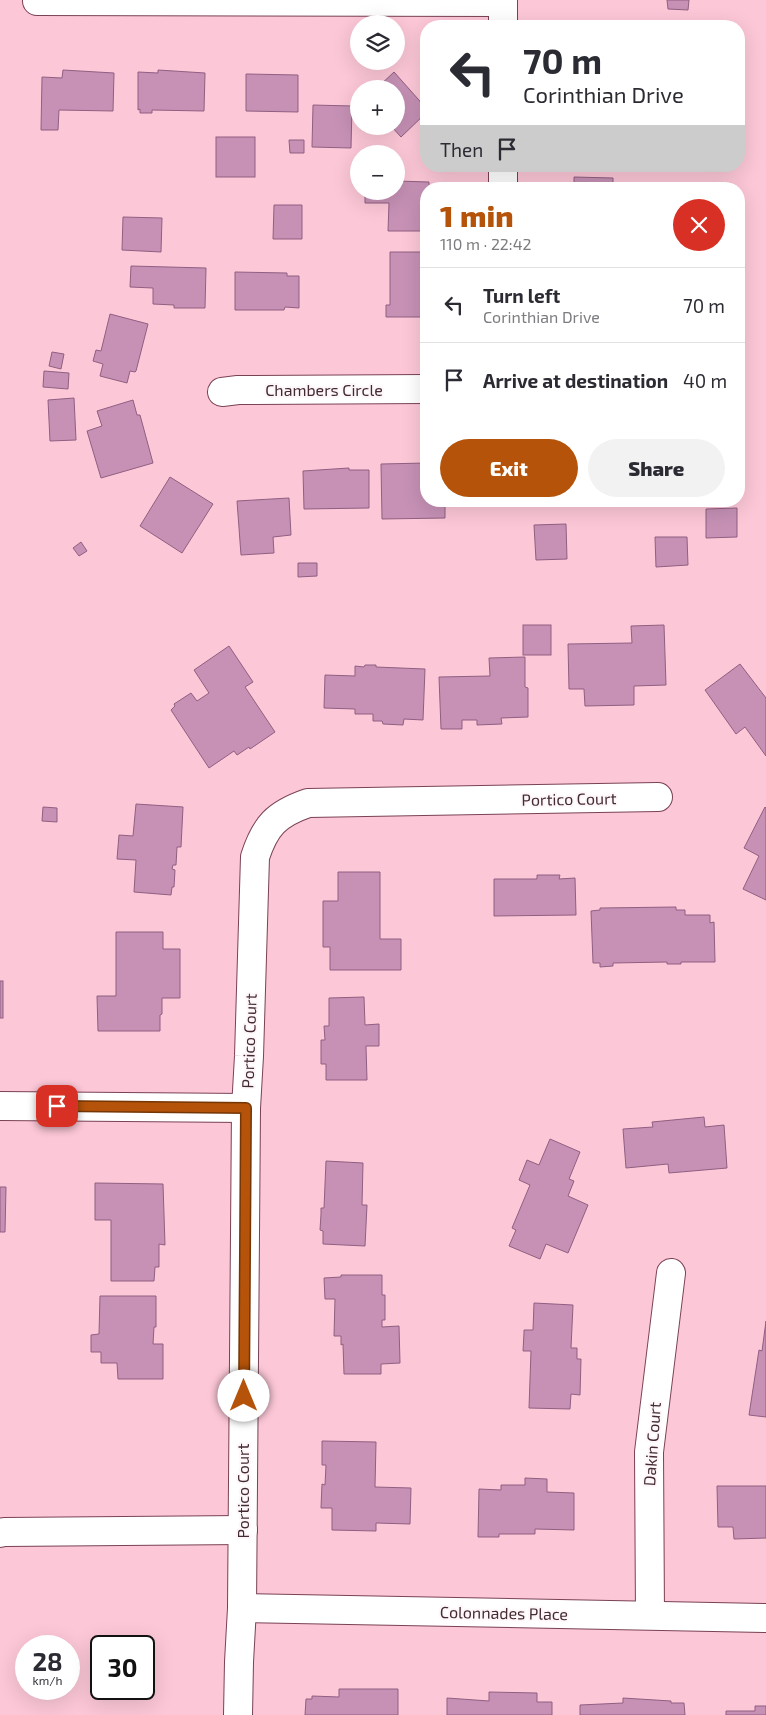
<!DOCTYPE html>
<meta charset="utf-8">
<style>
:root{--surface:#fff;--page:#f2f2f3;--text:#2b2b33;--muted:#7c7c81;--line:#e1e1e2;--accent:#b45309}
body{margin:0;font-family:"Exo 2",sans-serif;background:var(--page);color:var(--text);height:100vh;display:flex;flex-direction:column;font-size:19px;white-space:nowrap}
*{box-sizing:border-box;margin:0}
p{font-size:16px;color:var(--muted)}
.icon{flex:none;width:28px;height:28px;fill:none;stroke:currentColor;stroke-width:2;stroke-linecap:round;stroke-linejoin:round}
.map{position:relative;flex:1;overflow:hidden}
.drawer{position:absolute;left:420px;top:182px;width:325px;height:325px;display:flex;flex-direction:column;background:var(--surface);border-radius:20px;box-shadow:0 5px 20px #0002}
.drawer>*{flex:none}
.hud{position:absolute;left:420px;top:20px;width:325px;height:152px;border-radius:20px;box-shadow:0 5px 20px #0002;background:#fff;color:var(--text);overflow:hidden}
.tools{position:absolute;left:350px;top:15px;display:grid;gap:10px}
.tools a{display:grid;place-items:center;width:55px;height:55px;border-radius:50%;background:var(--surface);box-shadow:0 5px 20px #0002;font-size:25px}
.speed{position:absolute;left:15px;top:1635px;display:flex;gap:10px;font-size:25px;font-weight:700;text-align:center}
.speed>*{display:grid;place-content:center;width:65px;height:65px;border-radius:50%;background:var(--surface);box-shadow:0 5px 20px #0002;line-height:1}
.speed small{font-size:12px;font-weight:400}
.speed .limit{border:2px solid #111;border-radius:8px;background:#fff;color:#111}
.pin{position:absolute;display:grid;place-items:center;width:42px;height:42px;color:#fff;margin:-21px;border-radius:10px;box-shadow:0 2px 8px #0006}
.me{position:absolute;width:55px;margin:-28px;rotate:0deg;stroke-linejoin:round;filter:drop-shadow(0 0 4px #0008)}
.turn{display:flex;align-items:center;gap:18px;height:105px;padding:0 20px;font-size:22px}
.turn .icon{width:65px;height:65px;stroke-width:2.5}
.turn b{display:block;font-size:35px;line-height:42px}
.then{display:flex;align-items:center;height:48px;padding:0 20px;background:#0003;gap:10px;font-size:19px}
.round{display:grid;place-items:center;flex:none;width:52px;height:52px;border-radius:26px;background:var(--page)}
.summary{display:flex;align-items:center;justify-content:space-between;height:85px;padding:0 20px}
h1{font-size:30px;font-weight:800;line-height:38px;color:var(--accent)}
.action{display:flex;gap:10px;margin-top:auto;padding:10px 20px}
.action a{flex:1;height:58px;border-radius:30px;background:var(--accent);color:#fff;font-size:20px;font-weight:800;line-height:58px;text-align:center}
.action a+a{background:var(--page);color:var(--text)}
ul{padding:0;list-style:none}
li{display:flex;align-items:center;gap:15px;height:75px;padding:0 20px;border-top:1px solid var(--line)}
li div{flex:1}
li b{display:block;font-size:19px}
li em{font-style:normal}
.map>svg:first-child{display:block}
.building{fill:#c691b5;stroke:#905f81}
.lines{fill:none;stroke-linecap:round;stroke-linejoin:round}
.minor-casing{stroke:#794255;stroke-width:30}
.minor{stroke:#fff;stroke-width:28}
.route-casing{stroke:#753606;stroke-width:12}
.route{stroke:#b45309;stroke-width:9}
.labels{text-anchor:middle;stroke-width:4;stroke-linejoin:round;paint-order:stroke}
.street-label{font-size:16px;fill:#442b33;stroke:#fef7f9}
</style>
<div class="map">
<svg width="766" height="1715" viewBox="0 0 766 1715">
<rect width="100%" height="100%" fill="#fcc7d7"/>
<g class="building">
<path d="M667 0H689L688 10 668 9Z"/>
<path d="M580 23 618 24V26H580Z"/>
<path d="M63 70 114 73 113 111 59 110 58 130H41L42 77 62 78Z"/>
<path d="M158 70 205 73 204 111 152 110V113H140V109L138 110V72L158 73Z"/>
<path d="M394 72 426 108V113L401 137 391 126H396V89H371L375 85 377 88Z"/>
<path d="M246 74 298 75V112L246 111Z"/>
<path d="M313 105 352 106 351 148 312 147Z"/>
<rect x="216" y="137" width="39" height="40"/>
<path d="M289 140H304V153H290Z"/>
<path d="M651 166H688V170L651 169Z"/>
<path d="M574 177 613 178V189H574Z"/>
<path d="M396 181 429 182V189H426V231H388L389 203H365V191H396Z"/>
<path d="M274 205H302V239H273Z"/>
<path d="M123 217 162 218 161 252 122 250Z"/>
<path d="M390 252H426V317H386V305H390Z"/>
<path d="M131 266 206 268 205 308H174V305L153 304V288L130 287Z"/>
<path d="M235 272 287 273V276H299V308L285 307 284 310H235Z"/>
<path d="M110 314 148 324 136 371 135 372 130 371 127 383 100 376 103 364 93 361 96 350 101 351Z"/>
<path d="M52 352 64 354 61 369 49 366Z"/>
<path d="M44 371 69 373 68 389 43 387Z"/>
<path d="M74 398 76 440 50 441 48 400Z"/>
<path d="M133 400 137 415H140L153 463 101 478 87 431 102 426 97 411Z"/>
<path d="M426 463V501H445V518L382 519 381 464Z"/>
<path d="M349 468V470H369V508L304 509 303 471Z"/>
<path d="M170 477 213 504 182 553 140 526Z"/>
<path d="M289 498 291 535 273 537 274 553 241 555 237 501Z"/>
<path d="M737 508V537L706 538V509Z"/>
<path d="M566 524 567 559 536 560 534 525Z"/>
<path d="M655 537H687L688 565 656 567Z"/>
<path d="M81 542 87 551 79 556 73 548Z"/>
<path d="M298 563H317V576L298 577Z"/>
<rect x="523" y="625" width="28" height="30"/>
<path d="M664 625 666 685 634 686V705L585 706 584 689H569L568 644 632 643 631 626Z"/>
<path d="M229 646 253 682 245 687 275 732 250 749 249 747 237 755 234 751 209 768 171 710 175 706 174 704 191 693 197 701 209 693 194 670Z"/>
<path d="M525 657V687L528 688V717L501 718 502 724 477 725V720H462V729H441L439 677 490 676 489 658Z"/>
<path d="M740 664 766 698V756L745 727 736 734 705 690Z"/>
<path d="M365 665H376V667L425 669 423 720 404 719 403 725 383 724 382 721H373V714H355V709L324 708 325 675 355 676V666L364 667Z"/>
<path d="M136 804 183 807 181 847H177L176 865H173L172 869 175 870 174 887H172L171 895 134 892 136 860 117 859 119 835 133 836Z"/>
<path d="M43 807 57 808V822L42 821Z"/>
<path d="M765 807 766 808V900L743 889 759 856 744 848Z"/>
<path d="M338 872H380V939H401V970H330V947H323V901H338Z"/>
<path d="M537 875H560L559 879 575 878 576 915 494 916V879H537Z"/>
<path d="M676 907V910H685V915H710V923L714 922 715 962H681V964H667V962L613 963V966L600 967V963H593L591 911 600 910V908Z"/>
<path d="M116 932H163V949H180V998H162V1014L160 1015V1031H98L97 996H116Z"/>
<rect x="0" y="981" width="3" height="37"/>
<path d="M364 997 365 1025 379 1024V1046H366L367 1080H326V1064H321V1040H325L324 1026H329V998Z"/>
<path d="M704 1117 705 1127 724 1125 727 1168 669 1173 668 1164 626 1168 623 1129 653 1127 652 1122Z"/>
<path d="M550 1139 580 1152 569 1179 574 1181 568 1196 588 1205 568 1253 546 1244 540 1259 509 1246 516 1230 512 1228 530 1185 519 1180 527 1160 539 1165Z"/>
<path d="M326 1161 363 1163 362 1205H367L365 1246 323 1244V1231L320 1230 321 1214V1208H324Z"/>
<path d="M95 1183 163 1184 165 1245 159 1244V1267H155L154 1281H111V1220H95Z"/>
<path d="M0 1187H6L5 1232H0Z"/>
<path d="M341 1275H382V1295H385V1320H382V1327L399 1326 400 1363 381 1364V1374H344L343 1344 341 1345V1336H334L335 1299H325L324 1278 341 1277Z"/>
<path d="M100 1296H156V1327H154L153 1344H163V1379H118L117 1363H101V1352H91V1335L99 1334Z"/>
<path d="M534 1303 573 1305 571 1348H577V1359H581L580 1395 571 1394 570 1409 529 1408 531 1351H523L524 1333V1330H533Z"/>
<path d="M766 1321V1417L749 1415 759 1350 762 1351Z"/>
<path d="M322 1441 376 1442 375 1487 411 1488 410 1524 376 1523V1531L332 1530V1508H321L322 1484 325 1485 326 1465H322Z"/>
<path d="M525 1478 547 1479V1492L574 1493V1530L535 1529V1534H499V1537H478L479 1489 501 1490V1485H525Z"/>
<path d="M717 1486H766V1538L734 1539 733 1527H718Z"/>
<path d="M339 1689H398V1715H305L306 1699H312V1696L339 1697Z"/>
<path d="M489 1692 537 1693V1702H552V1715H447V1698L489 1701Z"/>
<path d="M623 1698 671 1701V1703H684L685 1715H580V1705L623 1703Z"/>
<path d="M755 1706H766V1715H726V1711H755Z"/>
</g>
<g class="lines">
<g class="minor-casing">
<g id="minor">
<path d="M37 1 503 2"/>
<path d="M503 26V0"/>
<path d="M503 189V166"/>
<path d="M222 392 238 390 426 389"/>
<path d="M0 1106 246 1108"/>
<path d="M0 1533 4 1532 243 1530"/>
<path d="M242 1608 766 1618"/>
<path d="M650 1615 649 1452 671 1273"/>
<path d="M238 1715 239 1662 242 1608 246 1108 249 1056 255 857C265 826 276 814 308 803L658 797"/>
</g>
</g>
<use href="#minor" class="minor"/>
</g>
<g class="lines">
<g class="route-casing">
<path id="route" d="M57 1106 246 1108 244 1396"/>
</g>
<use href="#route" class="route"/>
</g>
<g class="labels">
<g class="street-label">
<text x="324" y="396">Chambers Circle</text>
<text transform="translate(569 799) rotate(-1)" y="6">Portico Court</text>
<text transform="translate(249 1041) rotate(-88)" y="6">Portico Court</text>
<text transform="translate(652 1444) rotate(-86)" y="6">Dakin Court</text>
<text transform="translate(243 1491) rotate(-90)" y="6">Portico Court</text>
<text transform="translate(504 1613) rotate(1)" y="6">Colonnades Place</text>
</g>
</g>
</svg>
<div class="tools">
<a><svg class="icon" aria-label="layers" viewBox="0 0 24 24"><path d="M12 4l9 5-9 5-9-5zM3 14l9 5 9-5"/></svg></a>
<a>+</a>
<a>−</a>
</div>
<div class="speed"><div>28<small>km/h</small></div><div class="limit">30</div></div>
<div class="pin" style="left:57px;top:1106px;background:#d93025"><svg class="icon" aria-label="arrive" viewBox="0 0 24 24"><path d="M6 21V4h12l-3 4 3 4H6"/></svg></div>
<svg class="me" style="left:244px;top:1396px" viewBox="-20 -20 40 40"><circle r="19" fill="#fff"/><path d="M0-13L10 11 0 6-10 11z" fill="#b45309"/></svg>
<div class="hud">
<div class="turn"><svg class="icon" aria-label="left" viewBox="0 0 24 24"><path d="M17 20v-9H6M10 6l-5 5 5 5"/></svg><div><b>70 m</b>Corinthian Drive</div></div>
<div class="then">Then<svg class="icon" aria-label="arrive" viewBox="0 0 24 24"><path d="M6 21V4h12l-3 4 3 4H6"/></svg></div>
</div>
<section class="drawer">
<div class="summary"><div><h1>1 min</h1><p>110 m · 22:42</p></div><a class="round" style="background:#d93025;color:#fff"><svg class="icon" aria-label="close" viewBox="0 0 24 24"><path d="M6 6l12 12M18 6L6 18"/></svg></a></div>
<ul>
<li><svg class="icon" aria-label="left" viewBox="0 0 24 24"><path d="M17 20v-9H6M10 6l-5 5 5 5"/></svg><div><b>Turn left</b><p>Corinthian Drive</p></div><em>70 m</em></li>
<li><svg class="icon" aria-label="arrive" viewBox="0 0 24 24"><path d="M6 21V4h12l-3 4 3 4H6"/></svg><div><b>Arrive at destination</b></div><em>40 m</em></li>
</ul>
<div class="action"><a>Exit</a><a>Share</a></div>
</section>
</div>
